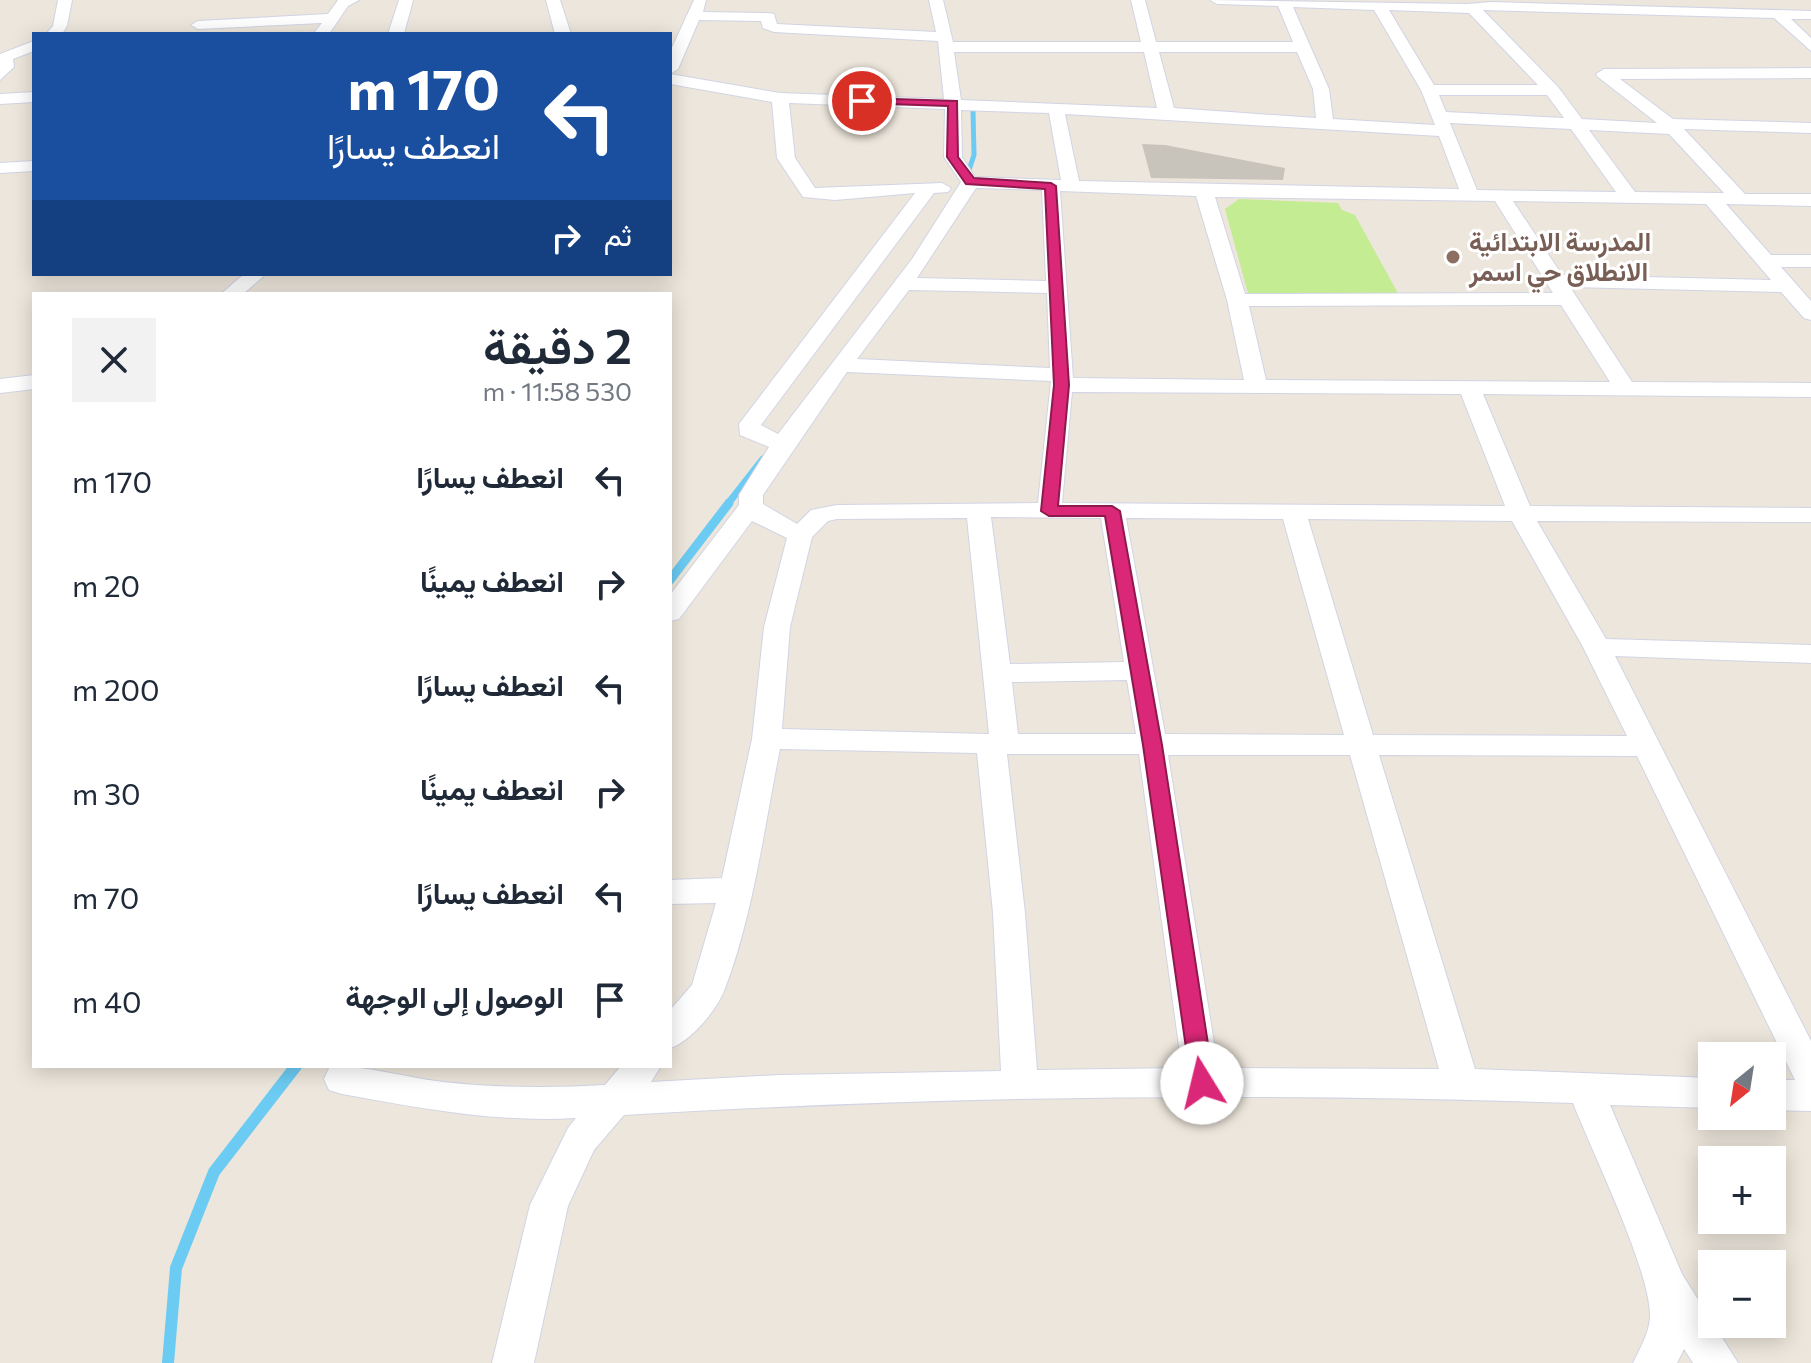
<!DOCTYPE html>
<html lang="ar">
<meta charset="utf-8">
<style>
:root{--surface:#fff;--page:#f2f2f3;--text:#1f2937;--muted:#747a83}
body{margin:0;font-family:Commissioner,Vazirmatn,sans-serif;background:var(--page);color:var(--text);direction:rtl;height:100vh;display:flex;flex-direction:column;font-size:30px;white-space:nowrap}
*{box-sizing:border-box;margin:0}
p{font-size:26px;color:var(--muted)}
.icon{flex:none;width:44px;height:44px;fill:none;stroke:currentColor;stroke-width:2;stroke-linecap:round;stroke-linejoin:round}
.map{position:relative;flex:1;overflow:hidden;direction:ltr}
.sheet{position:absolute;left:32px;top:292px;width:640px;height:776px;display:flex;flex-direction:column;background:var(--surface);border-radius:0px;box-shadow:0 4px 20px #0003;direction:rtl}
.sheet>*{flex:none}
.top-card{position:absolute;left:32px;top:32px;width:640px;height:244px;border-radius:0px;box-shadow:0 4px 20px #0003;direction:rtl;background:#1a4fa0;color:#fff;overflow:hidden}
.needle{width:52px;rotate:210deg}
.fabs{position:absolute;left:1698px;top:1042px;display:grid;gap:16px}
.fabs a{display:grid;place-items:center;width:88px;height:88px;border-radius:0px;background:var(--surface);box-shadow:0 4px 20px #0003;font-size:40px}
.pin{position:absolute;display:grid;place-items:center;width:68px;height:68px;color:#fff;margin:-34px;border:4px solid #fff;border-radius:50%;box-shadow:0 2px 8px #0007}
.me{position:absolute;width:88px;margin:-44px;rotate:351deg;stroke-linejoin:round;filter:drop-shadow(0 0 6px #0008)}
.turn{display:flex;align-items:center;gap:28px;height:168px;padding:0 40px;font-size:36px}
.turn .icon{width:104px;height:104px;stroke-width:2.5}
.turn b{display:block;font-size:56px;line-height:68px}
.then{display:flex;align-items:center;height:76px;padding:0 40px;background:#0003;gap:16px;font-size:30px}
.round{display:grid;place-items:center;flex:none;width:84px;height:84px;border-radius:0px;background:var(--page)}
.overview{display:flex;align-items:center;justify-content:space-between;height:136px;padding:0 40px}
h1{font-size:48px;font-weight:600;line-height:60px}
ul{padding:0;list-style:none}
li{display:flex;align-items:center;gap:24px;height:104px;padding:0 40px}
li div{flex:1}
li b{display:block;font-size:30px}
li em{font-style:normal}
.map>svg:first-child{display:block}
.pitch{fill:#c4ec92}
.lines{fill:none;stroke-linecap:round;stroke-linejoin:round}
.stream-far3{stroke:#6ccbf2;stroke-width:5}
.stream-far2{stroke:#6ccbf2;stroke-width:7}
.stream-far1{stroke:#6ccbf2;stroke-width:9}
.stream{stroke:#6ccbf2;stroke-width:12}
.building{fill:#c8c3bb}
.street-casing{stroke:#d1d4e4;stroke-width:2}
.street{fill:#fff;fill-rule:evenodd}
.route{fill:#db2777;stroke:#8e194d;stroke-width:2}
.education-dot{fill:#8d6e63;stroke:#fff;stroke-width:3}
.labels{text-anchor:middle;stroke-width:6;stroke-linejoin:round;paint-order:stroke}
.far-education-label{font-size:26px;font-weight:bold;fill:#785e54;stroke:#fff;text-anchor:start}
</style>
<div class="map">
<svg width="1811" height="1363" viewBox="0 0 1811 1363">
<rect width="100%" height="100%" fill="#ede6dc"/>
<path class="pitch" d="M1239 199 1338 203 1342 210 1355 215 1400 297H1249L1225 209Z"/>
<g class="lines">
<path class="stream-far3" d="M966 179 974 155 973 110"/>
<path class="stream-far2" d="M727 505 763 459"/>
<path class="stream-far1" d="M670 580 729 503"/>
<path class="stream" d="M168 1363 176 1268 214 1172 296 1066"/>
</g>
<path class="building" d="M1142 144 1165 145 1285 168 1283 180 1151 178Z"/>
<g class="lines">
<g class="street-casing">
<g id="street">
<path d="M58 0H72L67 26 62 34H46L53 26Z"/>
<path d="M338 0H359L348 6 329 34 314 33 322 23 198 29 191 25 198 21 328 14Z"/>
<path d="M399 0H413L404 34H388Z"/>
<path d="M546 0H560L571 34H555Z"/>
<path d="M694 0H706L703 12 769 13 774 14 777 24 936 32 929 0H943L953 42H1141L1131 0H1145L1156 42H1293L1278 6 1217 4 1210 0 1467 4 1492 2 1811 11V19H1791L1811 38V51L1774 18 1483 10 1558 87 1582 119 1657 123 1598 77 1596 74 1604 69 1811 68V78L1620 79 1673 119 1811 123V133L1684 129 1745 194H1811V206L1726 204 1771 255H1811V267H1781L1811 301V320L1804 318 1781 292 1570 287 1632 382 1811 383V397L1483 394 1530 506 1811 508V522L1537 521 1606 639 1811 645V663L1615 656 1811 1041V1111L1772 1110V1080H1795L1637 756 1379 755 1475 1069 1712 1078V1108L1610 1105 1682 1274 1738 1363H1693L1684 1349 1677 1363H1633C1640 1348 1649 1334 1650 1317 1651 1271 1592 1152 1573 1103 1257 1092 939 1096 624 1115L594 1150 568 1206 534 1363H492L530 1205 568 1128 576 1118C497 1123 419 1108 342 1094L329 1090 324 1079 330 1066C369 1066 403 1077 444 1082 497 1088 551 1088 605 1085L621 1066H661L651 1082 779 1075 1001 1071 993 913 977 753 780 749C764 828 753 917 724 991 716 1011 690 1042 670 1048V1010L692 985 716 903 670 904V880L722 878 752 739 764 627 787 538 752 521 679 619 670 621V595L739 505V495L769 447 740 435 739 424 915 193 835 200 803 197 777 158 772 102 670 84V74L780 93 944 99 938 41 774 32 763 28 761 21 699 20 678 69 670 74V52ZM1293 7 1374 10 1421 90 1435 125 1333 119 1329 89ZM1389 10 1469 13 1538 85H1434ZM954 52H1144L1157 108 961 100ZM1159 52H1297L1313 89 1316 118 1174 108ZM1439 95H1547L1564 118 1446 112ZM789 103 945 109 944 157 961 182 912 259 778 434 761 425 934 193 948 192 951 188 942 183 815 188 795 158ZM961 110 1049 113 1061 180 975 177 962 157ZM1065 114 1439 136 1459 189 1079 181ZM1450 123 1571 129 1616 192 1477 190ZM1589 130 1669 134 1724 193 1635 192ZM976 188 1042 190 1046 281 917 278ZM1060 191 1196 196 1227 300 1244 380 1073 378ZM1215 197 1495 201 1553 293 1245 294ZM1513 201 1706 204 1771 280 1562 275ZM909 290 1047 293 1050 368 857 359ZM1561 305 1610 382 1266 380 1249 306ZM847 372 1051 381 1038 503 837 505 811 510 797 524 763 504V495ZM1072 392 1461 394 1505 506 1062 503ZM991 517 1101 518 1124 662 1010 664ZM967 518 989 734 782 729 790 627 812 537 828 521 837 519ZM1126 518 1283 519 1344 735 1165 734ZM1308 519 1512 521 1583 647 1627 736 1373 735ZM1127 680 1136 734H1018L1012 682ZM1007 754H1139L1182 1068 1037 1070 1025 913ZM1168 755H1350L1439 1069 1218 1068Z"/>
<path d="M34 41V51L13 59 14 67 0 80V54Z"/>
<path d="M34 92V102L0 104V94Z"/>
<path d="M34 161V171L0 173V163Z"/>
<path d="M244 274H266L243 294H221Z"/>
<path d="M34 375V389L0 393V379Z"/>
</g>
</g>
<use href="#street" class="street"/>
</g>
<path class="route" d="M862 98 957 101 958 157 974 178 1051 183 1056 186 1069 385 1058 506H1112L1120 511 1162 745 1214 1083 1211 1090 1202 1093 1194 1090 1191 1083 1143 745 1105 516H1049L1041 511 1054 385 1045 189 966 184 947 157 948 106 858 103Z"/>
<circle class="education-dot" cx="1453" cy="257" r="8"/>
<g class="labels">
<g class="far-education-label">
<text x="1469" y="251">المدرسة الابتدائية<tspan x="1469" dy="30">الانطلاق حي اسمر</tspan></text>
</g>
</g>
</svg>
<div class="fabs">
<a><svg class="needle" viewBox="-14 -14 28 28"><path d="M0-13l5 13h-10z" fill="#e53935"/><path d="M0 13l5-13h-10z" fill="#747a83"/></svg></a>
<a>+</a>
<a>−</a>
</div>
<div class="pin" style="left:862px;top:101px;background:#d93025"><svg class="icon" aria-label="arrive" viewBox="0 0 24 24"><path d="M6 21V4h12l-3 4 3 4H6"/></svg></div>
<svg class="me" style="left:1202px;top:1083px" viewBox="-20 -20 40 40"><circle r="19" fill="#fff"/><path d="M0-13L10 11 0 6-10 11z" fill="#db2777"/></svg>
<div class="top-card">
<div class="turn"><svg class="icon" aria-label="left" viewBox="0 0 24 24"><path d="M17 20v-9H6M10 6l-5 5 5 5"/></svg><div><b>170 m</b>انعطف يسارًا</div></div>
<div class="then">ثم<svg class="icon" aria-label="right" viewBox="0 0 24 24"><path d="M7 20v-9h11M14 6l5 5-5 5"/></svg></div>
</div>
<section class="sheet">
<div class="overview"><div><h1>2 دقيقة</h1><p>530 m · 11:58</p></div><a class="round"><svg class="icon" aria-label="close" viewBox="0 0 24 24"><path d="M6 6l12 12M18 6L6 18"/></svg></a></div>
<ul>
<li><svg class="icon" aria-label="left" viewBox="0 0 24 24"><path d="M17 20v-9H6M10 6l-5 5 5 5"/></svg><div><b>انعطف يسارًا</b></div><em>170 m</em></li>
<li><svg class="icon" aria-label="right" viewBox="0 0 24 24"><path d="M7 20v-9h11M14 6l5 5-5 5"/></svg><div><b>انعطف يمينًا</b></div><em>20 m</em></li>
<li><svg class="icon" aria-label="left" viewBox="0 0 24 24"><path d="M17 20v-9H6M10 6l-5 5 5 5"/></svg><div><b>انعطف يسارًا</b></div><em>200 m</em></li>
<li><svg class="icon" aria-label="right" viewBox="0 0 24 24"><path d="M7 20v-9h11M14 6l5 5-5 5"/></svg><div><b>انعطف يمينًا</b></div><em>30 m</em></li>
<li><svg class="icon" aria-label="left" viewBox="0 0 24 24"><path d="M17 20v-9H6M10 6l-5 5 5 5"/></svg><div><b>انعطف يسارًا</b></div><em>70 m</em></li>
<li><svg class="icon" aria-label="arrive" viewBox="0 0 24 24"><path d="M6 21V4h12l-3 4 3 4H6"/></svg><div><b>الوصول إلى الوجهة</b></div><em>40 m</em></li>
</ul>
</section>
</div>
